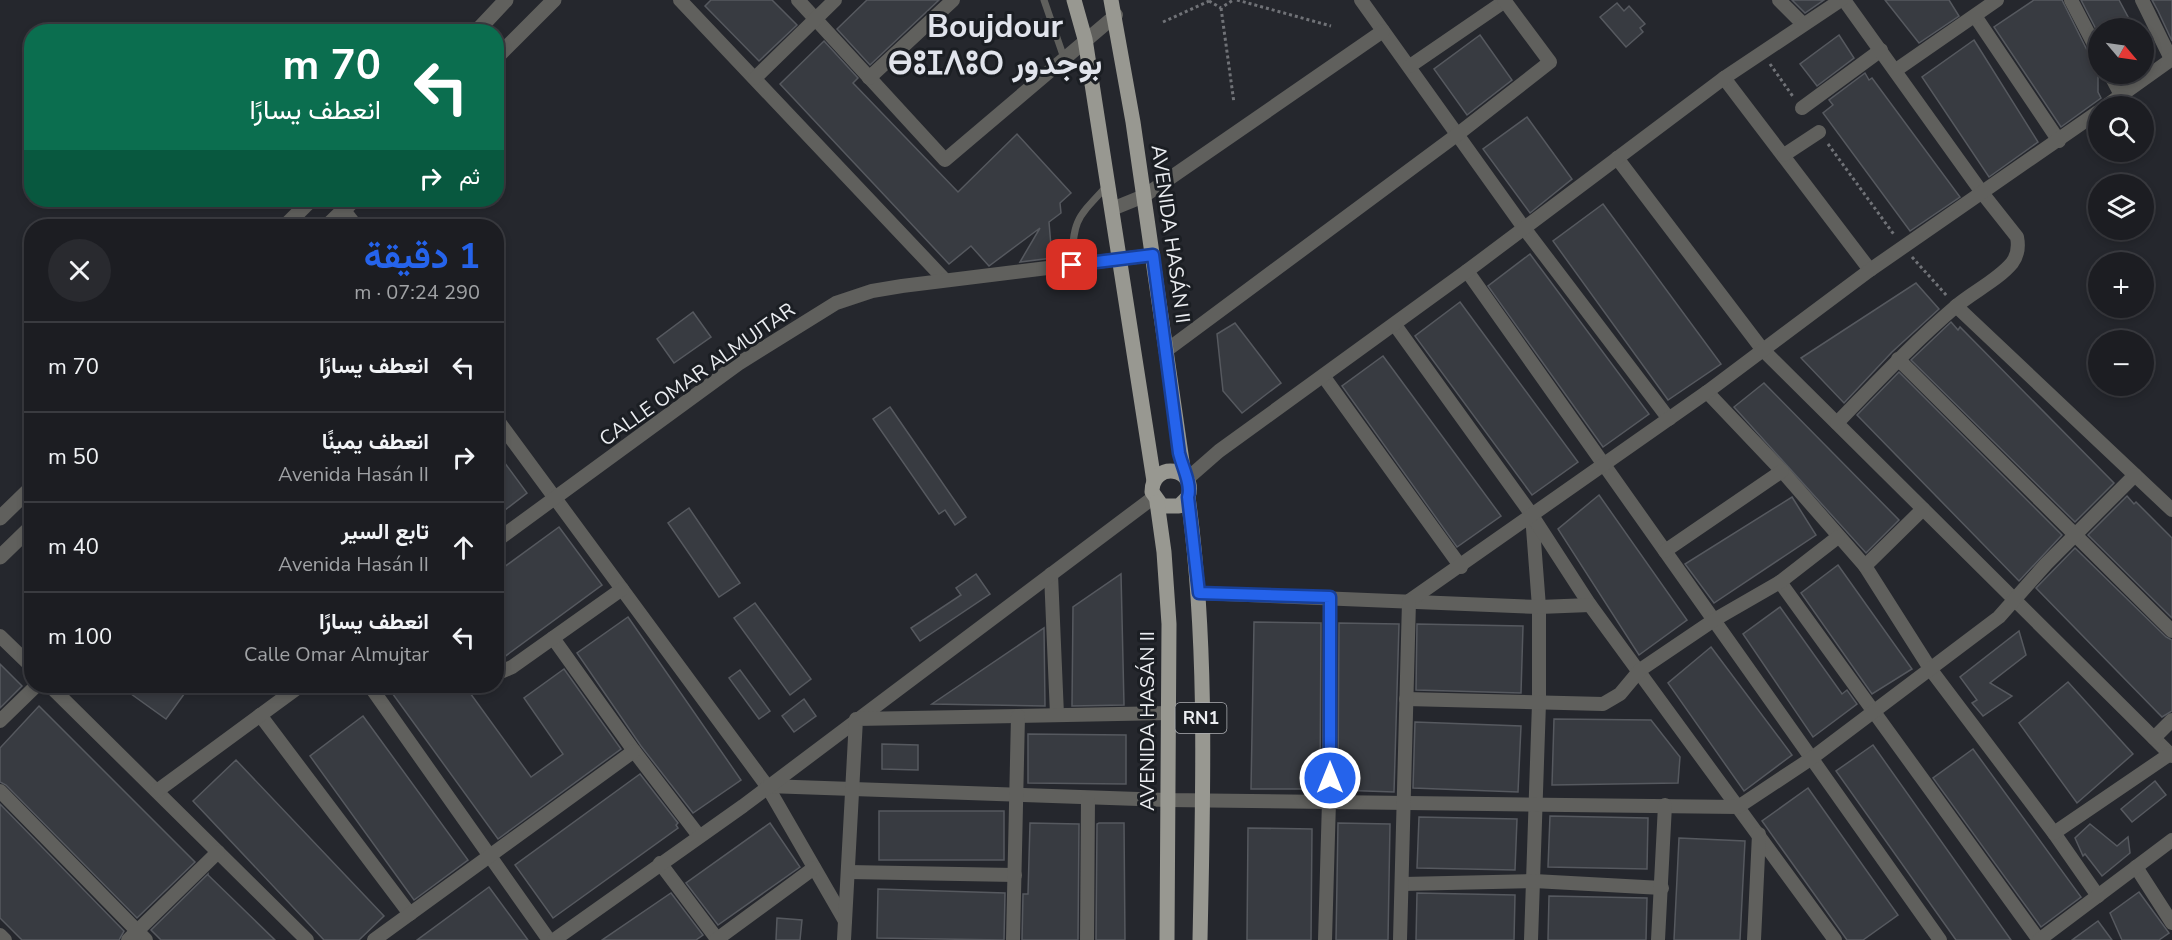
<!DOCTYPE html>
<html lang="ar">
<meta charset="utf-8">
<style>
:root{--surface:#1c1d22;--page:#292a2f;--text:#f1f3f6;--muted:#a0a2a5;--line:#3a3b40;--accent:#2563eb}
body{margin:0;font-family:"Nunito Sans",Vazirmatn,"Noto Sans Tifinagh",sans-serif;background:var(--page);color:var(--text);direction:rtl;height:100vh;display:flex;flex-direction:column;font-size:22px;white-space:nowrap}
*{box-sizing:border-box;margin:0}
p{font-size:20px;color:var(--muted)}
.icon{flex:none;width:33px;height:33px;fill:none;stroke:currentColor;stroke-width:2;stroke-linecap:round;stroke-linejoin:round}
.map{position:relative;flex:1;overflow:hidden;direction:ltr}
.side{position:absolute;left:24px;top:219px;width:480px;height:474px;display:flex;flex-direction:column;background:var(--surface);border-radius:24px;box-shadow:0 3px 9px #0003,0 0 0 2px var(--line);direction:rtl}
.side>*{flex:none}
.guide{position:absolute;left:24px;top:24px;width:480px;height:183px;border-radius:24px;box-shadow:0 3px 9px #0003,0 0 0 2px var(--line);direction:rtl;background:#0b6e4f;color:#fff;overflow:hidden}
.needle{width:39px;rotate:119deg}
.tools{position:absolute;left:2088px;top:18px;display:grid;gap:12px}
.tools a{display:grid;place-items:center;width:66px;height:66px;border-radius:50%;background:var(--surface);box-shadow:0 3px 9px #0003,0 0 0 2px var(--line);font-size:30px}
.pin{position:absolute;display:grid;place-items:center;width:51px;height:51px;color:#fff;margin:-26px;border-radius:12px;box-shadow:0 3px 9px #0006}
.me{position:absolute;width:66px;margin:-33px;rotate:0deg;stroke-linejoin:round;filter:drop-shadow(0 0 4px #0008)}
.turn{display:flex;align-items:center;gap:21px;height:126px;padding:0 24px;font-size:27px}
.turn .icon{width:78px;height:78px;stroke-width:2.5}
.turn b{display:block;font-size:42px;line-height:51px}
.then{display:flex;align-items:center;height:57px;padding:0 24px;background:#0003;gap:12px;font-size:22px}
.round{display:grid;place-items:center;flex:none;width:63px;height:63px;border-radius:32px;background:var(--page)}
.summary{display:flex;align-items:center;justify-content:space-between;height:102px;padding:0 24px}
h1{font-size:36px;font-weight:700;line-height:45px;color:var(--accent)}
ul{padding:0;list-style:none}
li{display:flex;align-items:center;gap:18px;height:90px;padding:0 24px;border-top:2px solid var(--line)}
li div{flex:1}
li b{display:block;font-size:22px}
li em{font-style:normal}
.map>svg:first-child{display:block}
.building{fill:#383b41;stroke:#56595f;stroke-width:1.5}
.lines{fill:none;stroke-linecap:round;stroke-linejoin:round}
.path{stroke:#707277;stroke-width:3;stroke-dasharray:3 3;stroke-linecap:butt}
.service{stroke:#60605d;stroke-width:7}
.minor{stroke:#60605d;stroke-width:14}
.tertiary{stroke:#60605d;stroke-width:15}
.primary{stroke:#989891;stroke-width:15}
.route-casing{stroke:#184099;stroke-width:15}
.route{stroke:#2563eb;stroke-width:10}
.labels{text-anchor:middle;stroke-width:6;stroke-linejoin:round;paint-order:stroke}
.shield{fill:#1b1e23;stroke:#adafb3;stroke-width:1.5}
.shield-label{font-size:18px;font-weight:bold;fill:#ebedf1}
.street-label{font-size:20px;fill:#ebedf1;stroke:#1b1e23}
.town-label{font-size:32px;font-weight:bold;fill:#e1e4ec;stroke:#1b1e23}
</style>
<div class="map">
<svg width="2172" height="940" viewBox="0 0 2172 940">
<rect width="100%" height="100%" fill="#25272d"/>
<g class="building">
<path d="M711 0H772L797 25 759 61 705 6Z"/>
<path d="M867 0H939L870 65 837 29Z"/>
<path d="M1792 0H1824L1805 13Z"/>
<path d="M1885 0H1949L1959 16 1919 43Z"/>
<path d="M2034 0H2062L2090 56 2098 61V92L2101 98 2061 127 1994 27Z"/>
<path d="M2081 0H2119L2134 28H2098V33Z"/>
<path d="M2152 0H2172V41L2158 11Z"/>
<path d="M1617 3 1624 11 1629 6 1645 24 1640 28 1643 32 1626 47 1600 17Z"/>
<path d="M1480 35 1512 80 1467 115 1434 69Z"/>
<path d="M1839 35 1854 58 1817 86 1800 64Z"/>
<path d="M1974 40 2038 142 1989 177 1922 77Z"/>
<path d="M824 41 858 78 853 83 958 192 1017 134 1071 193 1060 203 1061 213 1049 222 1052 258 1020 262 1040 228 989 266 971 246 949 264 780 84Z"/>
<path d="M1865 73 1869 80 1872 78 1960 197 1910 231 1823 113 1833 105 1829 100Z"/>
<path d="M1527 117 1572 179 1530 213 1483 149Z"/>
<path d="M1603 204 1721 364 1668 400 1553 241Z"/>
<path d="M1530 254 1649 414 1603 447 1488 286Z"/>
<path d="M1916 283 1939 309 1892 352 1844 403 1801 358Z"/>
<path d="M1460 302 1578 462 1532 495 1415 336Z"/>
<path d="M693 312 711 337 674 363 657 339Z"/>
<path d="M1951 322 1958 330 1960 327 2114 483 2075 522 1911 360Z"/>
<path d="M1235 323 1281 383 1242 413 1223 391 1217 334Z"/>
<path d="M1383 356 1501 516 1457 547 1342 386Z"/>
<path d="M1899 372 2062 535 2019 581 1857 415Z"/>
<path d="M1764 383 1899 520 1866 553 1734 407Z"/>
<path d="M890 407 966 517 955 525 945 510 939 514 873 419Z"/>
<path d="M496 451 527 493 496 517Z"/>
<path d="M1599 495 1687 620 1639 655 1558 529Z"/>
<path d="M2127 496 2134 504 2136 502 2172 538V618L2088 535Z"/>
<path d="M1792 497 1816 535 1714 603 1685 564Z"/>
<path d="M689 508 740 583 719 597 668 523Z"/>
<path d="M559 527 602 585 496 663V573Z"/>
<path d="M2075 548 2166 637 2172 640V711L2162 717 2036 588Z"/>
<path d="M1838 565 1912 669 1872 694 1801 593Z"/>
<path d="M976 574 990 594 920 641 911 628 961 595 956 588Z"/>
<path d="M1121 574 1124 705 1072 706 1073 607Z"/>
<path d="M755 603 811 679 790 695 734 618Z"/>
<path d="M1780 607 1842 694 1847 690 1857 704 1813 737 1743 634Z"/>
<path d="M628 617 741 780 693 813 641 746 577 653Z"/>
<path d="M1254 622 1321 623 1320 789H1251Z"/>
<path d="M1339 623 1399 624 1394 792 1338 790Z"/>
<path d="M1417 624 1523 626 1521 693 1416 690Z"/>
<path d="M1044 628 1045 706 932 704Z"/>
<path d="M2019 631 2026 655 1990 683 2012 696 1983 716 1972 703 1977 700 1960 677Z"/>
<path d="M1711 647 1792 755 1744 791 1668 683Z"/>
<path d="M0 664 22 686 0 708Z"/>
<path d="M564 669 621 749 498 839 387 686H465L531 777 563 754 524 698Z"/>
<path d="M740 670 770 711 759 719 729 678Z"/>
<path d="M2068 682 2133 754 2077 803 2019 723Z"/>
<path d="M120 686H190L166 719Z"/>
<path d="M804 699 816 716 794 732 782 716Z"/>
<path d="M39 706 195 862 137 918 6 785 0 782V748Z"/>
<path d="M363 716 468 860 414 900 310 756Z"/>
<path d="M1554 719 1651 720 1680 757 1678 783 1552 785Z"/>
<path d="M1415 722 1521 726 1518 792 1413 788Z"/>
<path d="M1028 734 1126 735V784L1028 783Z"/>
<path d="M882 744 918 745V770L882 769Z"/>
<path d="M1873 745 2011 940H1956L1836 771Z"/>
<path d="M1973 749 2081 897 2041 927 1933 778Z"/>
<path d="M236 760 384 916 359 940H324L193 801Z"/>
<path d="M640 774 678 823 676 825 678 828 553 918 515 865Z"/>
<path d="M2155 781 2166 795 2132 822 2121 809Z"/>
<path d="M1808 788 1898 915 1863 940H1847L1762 821Z"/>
<path d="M0 804 124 931 119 940H22L0 918Z"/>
<rect x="879" y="811" width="125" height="49"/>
<path d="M1550 816 1648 818 1647 869 1548 867Z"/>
<path d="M1419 817 1517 819 1515 870 1417 868Z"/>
<path d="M770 823 800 867 718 925 686 883Z"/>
<path d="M1030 823 1079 824 1078 940H1022L1023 894H1028Z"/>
<path d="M1099 823H1124L1125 940H1096L1097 824Z"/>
<path d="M1338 823 1390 824 1388 940H1336Z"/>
<path d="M2090 824 2117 846 2128 837 2130 853 2102 876 2085 854 2083 856 2075 838Z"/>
<path d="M1248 828 1312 829 1311 940H1247Z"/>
<path d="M1679 838 1745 841 1740 940H1674Z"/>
<path d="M208 874V875L275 940H161L151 930Z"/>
<path d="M489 887 528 940H417Z"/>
<path d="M878 889 1005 893 1004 940 877 938Z"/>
<path d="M2139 892 2169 933 2159 940H2122L2110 913Z"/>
<path d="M671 893 703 935 696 940H602Z"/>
<path d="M1417 893 1515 895 1514 940H1416Z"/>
<path d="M1549 896 1647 898 1646 940H1548Z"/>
<path d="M777 918 802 920 800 940H776Z"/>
<path d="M2098 921 2112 940H2072Z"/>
</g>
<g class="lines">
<g class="path">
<path d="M1237 0 1331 26"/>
<path d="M1209 1 1221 8 1233 0"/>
<path d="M1221 8 1234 103"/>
<path d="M1163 22 1209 1"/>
<path d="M1770 64 1794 98"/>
<path d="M1828 144 1895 236"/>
<path d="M1912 257 1948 297"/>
</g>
<g class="service">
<path d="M1044 0 1064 58"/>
<path d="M1072 265C1073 220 1076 219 1106 187"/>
</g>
<g class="minor">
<path d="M680 0 945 280"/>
<path d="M798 0 945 160 1116 15"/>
<path d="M1361 0 1524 228 1669 419"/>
<path d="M1779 0 1803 24"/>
<path d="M2071 0 2098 52"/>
<path d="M2142 0 2171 59"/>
<path d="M1975 16 2059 141"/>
<path d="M1410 66 1505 1"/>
<path d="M1896 70 1997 0"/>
<path d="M2110 74 2121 95"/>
<path d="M755 78 835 0"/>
<path d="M869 78 953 0"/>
<path d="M1724 78 1870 270"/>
<path d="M2106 106 2172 59"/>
<path d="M1802 108 1881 50"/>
<path d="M1784 155 1819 132"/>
<path d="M1617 158 1762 349 2172 756"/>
<path d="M336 200 356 226"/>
<path d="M1112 209 1144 196 1383 31"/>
<path d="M1467 271 1940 940"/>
<path d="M1956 306 2172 510"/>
<path d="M1395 325 1532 515 1539 607V703L1531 940"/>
<path d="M1167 350 1458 134 1550 62 1504 0"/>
<path d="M1898 359 2172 631"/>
<path d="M1324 377 1461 567"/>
<path d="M1707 392 1782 471 1865 566 1931 670 2054 833 2098 896"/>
<path d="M496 418 767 786 845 921"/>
<path d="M1837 423C1875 384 1912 344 1954 308 1972 292 1997 281 2012 263 2018 255 2019 247 2017 237L1983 194 1844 0"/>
<path d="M1187 479 1219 451 1467 271 1724 78 1841 0"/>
<path d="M1533 517 1590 605 1835 940"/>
<path d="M496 541 738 364 836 303 872 291 902 286 1153 255"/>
<path d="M1665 551 1782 471"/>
<path d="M1865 566 1923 509"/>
<path d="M1051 574 1057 715"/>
<path d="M1780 582 2039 940"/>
<path d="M1199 593 1539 607 1590 605"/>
<path d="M1409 601 1707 392 1870 270 2098 112"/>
<path d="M0 636 32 667"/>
<path d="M553 638 634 751 699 836"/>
<path d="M496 674 512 667 622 589"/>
<path d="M50 686 307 940"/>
<path d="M370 686 549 940"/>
<path d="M1406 699 1603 704 1620 694 1640 670 1714 620 1780 582 1838 537"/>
<path d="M260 715 410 914"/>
<path d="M0 721 36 686"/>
<path d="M2154 738 2172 720"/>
<path d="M767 786 1167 800 1738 807 1812 758 1999 617 2046 564 2135 475"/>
<path d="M0 791 146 940"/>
<path d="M157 791 300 686"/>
<path d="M2054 833 2170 754"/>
<path d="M660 863 717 939"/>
<path d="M2136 867 2172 923"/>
<path d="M848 872 1015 875"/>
<path d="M1403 884 1534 881 1662 888"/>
<path d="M0 935 5 940"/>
<path d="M128 940 218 852"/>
<path d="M374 940 634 751"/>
<path d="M554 940 743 806 1154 497"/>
<path d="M716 940 814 868"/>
<path d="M844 940 856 719 1169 713"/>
<path d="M1013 940 1018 716"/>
<path d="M1087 940 1088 798"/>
<path d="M1325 940 1329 801 1330 597"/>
<path d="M1400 940 1409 601"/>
<path d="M1658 940 1665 805"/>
<path d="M1754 940 1759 834"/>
<path d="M2039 940 2172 840"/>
</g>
<g class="tertiary">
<path d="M476 32 506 0"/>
<path d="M496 58 554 0"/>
<path d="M285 226 311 200"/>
<path d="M327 226 354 200"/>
<path d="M0 518 32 487"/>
<path d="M0 557 32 526"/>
</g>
<g class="primary">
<path d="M1074 0 1085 39 1154 481"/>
<path d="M1111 0 1133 122 1184 475"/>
<path d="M1188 497 1179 506H1162L1152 492C1152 460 1198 467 1188 497 1208 643 1203 793 1200 940"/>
<path d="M1157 502 1164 552 1169 624 1167 940"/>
</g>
</g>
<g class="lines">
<g class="route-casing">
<path id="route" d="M1072 265 1153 255 1179 453C1182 466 1192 485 1188 497L1199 593 1330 597V778"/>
</g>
<use href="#route" class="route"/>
</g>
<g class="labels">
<rect class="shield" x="1175.5" y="703" width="51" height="30" rx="4.5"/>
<g class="shield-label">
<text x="1201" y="724">RN1</text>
</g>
<g class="street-label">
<text transform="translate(1171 234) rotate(82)" y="7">AVENIDA HASÁN II</text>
<text transform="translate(697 374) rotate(-35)" y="7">CALLE OMAR ALMUJTAR</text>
<text transform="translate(1147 721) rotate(-90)" y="7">AVENIDA HASÁN II</text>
</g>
<g class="town-label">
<text x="995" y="37">Boujdour<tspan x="995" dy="37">ⴱⵓⵊⴷⵓⵔ بوجدور</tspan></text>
</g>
</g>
</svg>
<div class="tools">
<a><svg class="needle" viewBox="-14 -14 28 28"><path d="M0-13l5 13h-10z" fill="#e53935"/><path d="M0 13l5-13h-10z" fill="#a0a2a5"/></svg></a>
<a><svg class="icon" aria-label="search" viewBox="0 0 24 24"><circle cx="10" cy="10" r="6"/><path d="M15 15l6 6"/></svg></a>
<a><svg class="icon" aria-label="layers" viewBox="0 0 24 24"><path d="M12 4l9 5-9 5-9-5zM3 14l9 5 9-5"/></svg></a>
<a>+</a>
<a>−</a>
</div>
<div class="pin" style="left:1072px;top:265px;background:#d93025"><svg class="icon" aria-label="arrive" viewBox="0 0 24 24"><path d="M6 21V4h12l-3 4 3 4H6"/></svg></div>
<svg class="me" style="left:1330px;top:778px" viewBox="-20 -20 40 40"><circle r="17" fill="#2563eb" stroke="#fff" stroke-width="3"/><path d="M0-11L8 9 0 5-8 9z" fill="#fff"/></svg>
<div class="guide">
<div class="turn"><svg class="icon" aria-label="left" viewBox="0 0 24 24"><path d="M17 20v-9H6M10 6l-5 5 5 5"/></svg><div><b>70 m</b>انعطف يسارًا</div></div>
<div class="then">ثم<svg class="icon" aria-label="right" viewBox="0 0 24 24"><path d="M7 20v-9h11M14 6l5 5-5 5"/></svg></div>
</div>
<section class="side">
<div class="summary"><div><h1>1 دقيقة</h1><p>290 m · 07:24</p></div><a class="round"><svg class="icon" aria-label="close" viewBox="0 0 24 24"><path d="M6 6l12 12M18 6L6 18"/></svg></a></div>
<ul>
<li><svg class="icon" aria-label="left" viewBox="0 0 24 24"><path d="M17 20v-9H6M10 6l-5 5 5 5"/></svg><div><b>انعطف يسارًا</b></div><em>70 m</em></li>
<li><svg class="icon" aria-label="right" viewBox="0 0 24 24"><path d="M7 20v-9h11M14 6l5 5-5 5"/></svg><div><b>انعطف يمينًا</b><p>Avenida Hasán II</p></div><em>50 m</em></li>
<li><svg class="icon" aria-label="ahead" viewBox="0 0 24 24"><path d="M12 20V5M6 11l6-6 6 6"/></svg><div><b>تابع السير</b><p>Avenida Hasán II</p></div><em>40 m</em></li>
<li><svg class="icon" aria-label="left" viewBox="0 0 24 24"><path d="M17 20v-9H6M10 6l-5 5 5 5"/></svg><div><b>انعطف يسارًا</b><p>Calle Omar Almujtar</p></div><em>100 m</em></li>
</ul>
</section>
</div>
